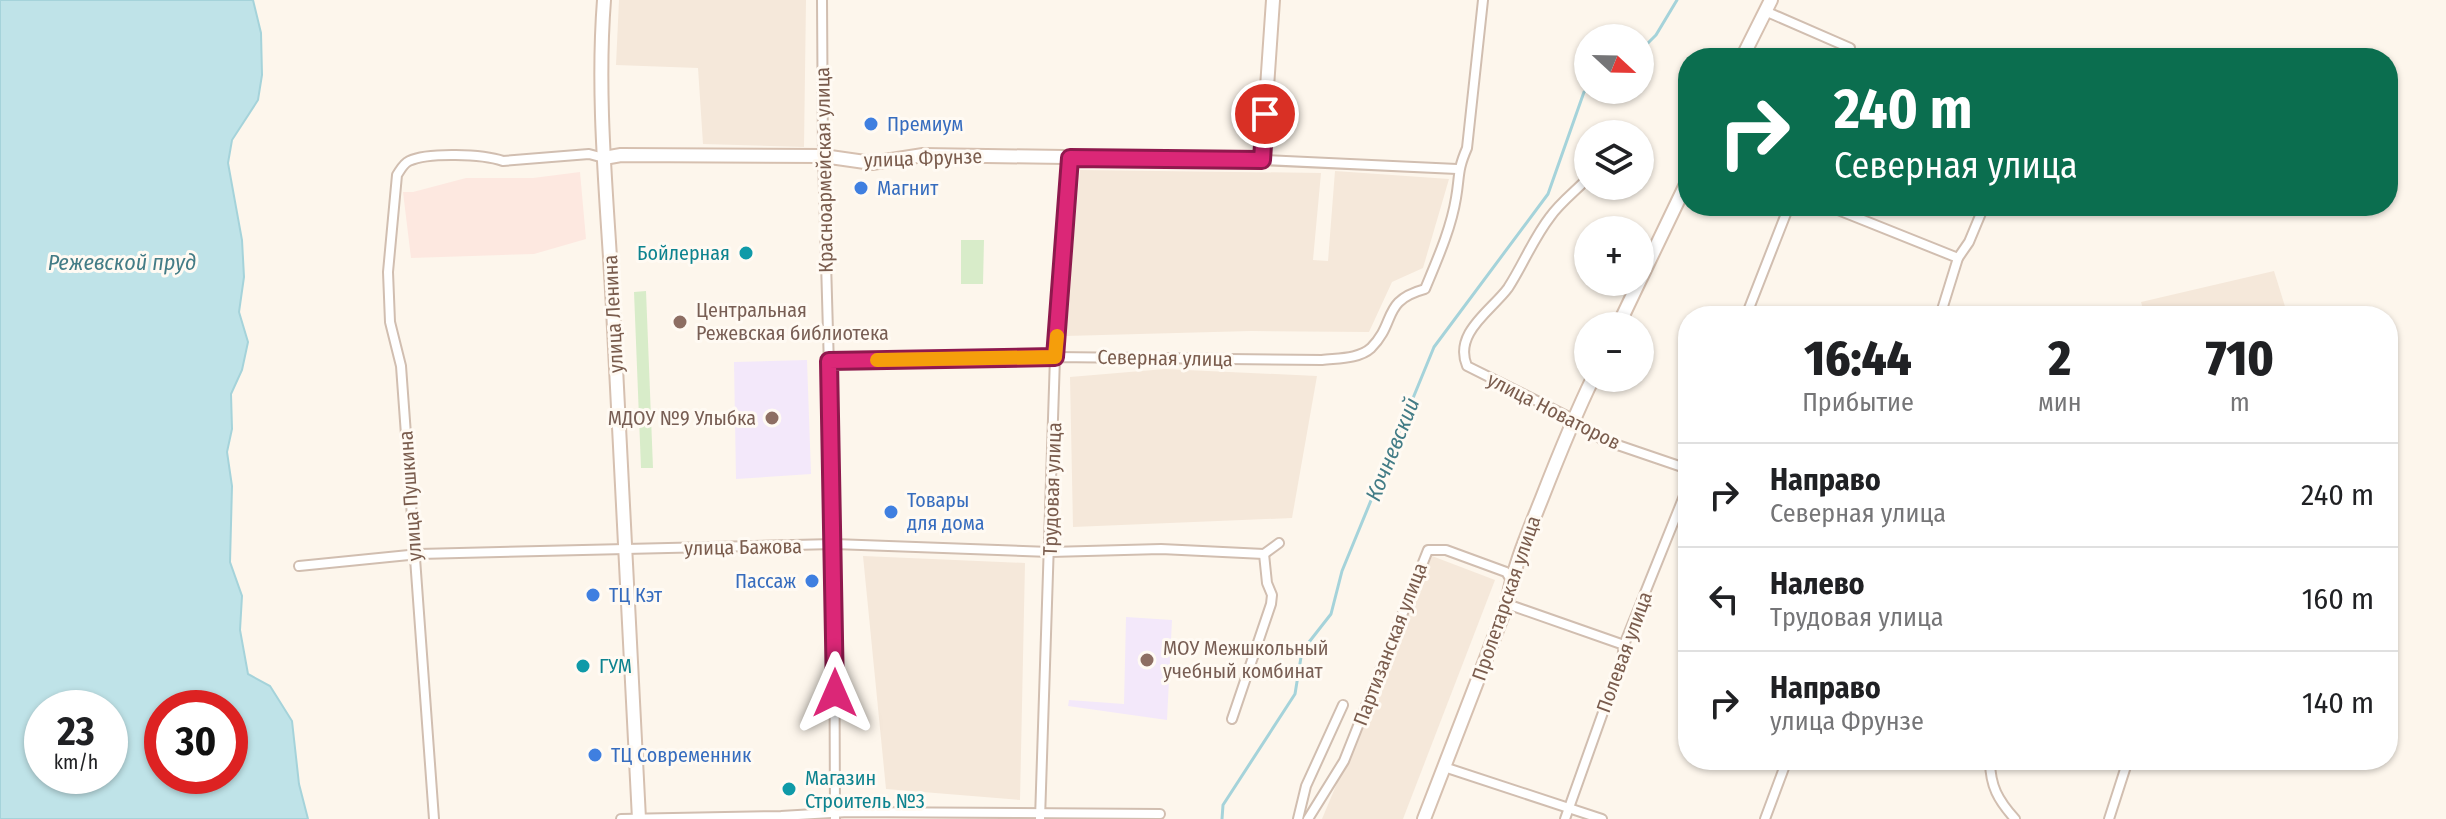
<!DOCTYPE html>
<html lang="ru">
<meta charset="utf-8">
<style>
:root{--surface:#fff;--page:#f6f6f6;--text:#202124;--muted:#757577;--line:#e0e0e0}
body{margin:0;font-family:"Fira Sans Condensed",sans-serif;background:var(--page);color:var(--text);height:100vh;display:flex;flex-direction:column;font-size:30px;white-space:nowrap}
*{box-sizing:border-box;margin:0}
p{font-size:26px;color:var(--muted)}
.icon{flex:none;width:44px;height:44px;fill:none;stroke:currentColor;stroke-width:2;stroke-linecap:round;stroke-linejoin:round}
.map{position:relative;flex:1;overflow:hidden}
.details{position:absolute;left:1678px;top:306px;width:720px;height:464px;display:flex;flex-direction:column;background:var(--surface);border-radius:32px;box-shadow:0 2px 6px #0004}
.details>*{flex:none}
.top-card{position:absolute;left:1678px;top:48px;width:720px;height:168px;border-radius:32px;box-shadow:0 2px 6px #0004;background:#0b6e4f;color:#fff;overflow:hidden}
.needle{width:52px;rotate:112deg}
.tools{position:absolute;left:1574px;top:24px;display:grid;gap:16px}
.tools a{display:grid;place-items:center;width:80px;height:80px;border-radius:50%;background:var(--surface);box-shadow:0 2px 6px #0004;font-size:40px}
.speed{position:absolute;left:24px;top:690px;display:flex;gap:16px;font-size:40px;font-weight:700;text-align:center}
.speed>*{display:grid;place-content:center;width:104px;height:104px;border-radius:50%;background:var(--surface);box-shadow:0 2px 6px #0004;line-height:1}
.speed small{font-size:20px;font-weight:400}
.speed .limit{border:12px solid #d22;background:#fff;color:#111}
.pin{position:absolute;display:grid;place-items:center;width:68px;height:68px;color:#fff;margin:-34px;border:4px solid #fff;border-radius:50%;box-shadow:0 2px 8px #0007}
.me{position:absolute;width:88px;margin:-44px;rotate:0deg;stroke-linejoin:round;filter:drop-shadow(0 0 6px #0008)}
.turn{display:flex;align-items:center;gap:28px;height:168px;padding:0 24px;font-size:36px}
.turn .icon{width:104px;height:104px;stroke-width:2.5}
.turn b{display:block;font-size:56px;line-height:68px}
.eta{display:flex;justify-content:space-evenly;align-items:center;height:136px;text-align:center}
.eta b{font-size:48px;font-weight:800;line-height:56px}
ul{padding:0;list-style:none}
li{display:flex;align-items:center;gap:24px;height:104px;padding:0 24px;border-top:2px solid var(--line)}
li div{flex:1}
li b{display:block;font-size:30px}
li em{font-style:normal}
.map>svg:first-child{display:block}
.residential{fill:#f5e8da}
.commercial{fill:#fde8e0}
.education{fill:#f3e8fa}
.green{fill:#d8ecc9}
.water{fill:#bfe3e8;stroke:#a5d3da;stroke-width:2;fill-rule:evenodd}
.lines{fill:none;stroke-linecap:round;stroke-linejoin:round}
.stream{stroke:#a5d3da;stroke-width:3}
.street-casing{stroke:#d1beb0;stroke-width:12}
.secondary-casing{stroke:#d6c0b0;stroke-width:16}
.street{stroke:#fff;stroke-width:8}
.secondary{stroke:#fff;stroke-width:12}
.route-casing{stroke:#8e194d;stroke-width:20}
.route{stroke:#db2777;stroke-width:14}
.slow{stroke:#f59e0b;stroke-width:14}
.shop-dot{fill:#3f7fe0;stroke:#fffaf3;stroke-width:3}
.culture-dot{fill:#0f9aa8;stroke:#fffaf3;stroke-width:3}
.education-dot{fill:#8d6e63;stroke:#fffaf3;stroke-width:3}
.labels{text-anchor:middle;stroke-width:6;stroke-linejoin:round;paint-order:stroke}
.shop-label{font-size:20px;fill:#366cbe;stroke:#fffaf3;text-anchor:start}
.street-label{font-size:20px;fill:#7a5c4d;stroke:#fffaf3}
.culture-label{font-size:20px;fill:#0d838f;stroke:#fffaf3;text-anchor:start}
.education-label{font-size:20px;fill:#785e54;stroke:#fffaf3;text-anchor:start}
.water-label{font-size:22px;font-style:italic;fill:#437c86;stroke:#fffaf3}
</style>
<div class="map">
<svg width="2446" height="819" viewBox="0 0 2446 819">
<rect width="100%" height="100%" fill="#fdf6ec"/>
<g class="residential">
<path d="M619 0H806L804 147 703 144 698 68 616 65Z"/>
<path d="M1080 170 1321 173 1313 260 1328 261 1335 171 1449 179 1423 268 1392 282 1369 332 1251 331 1065 336Z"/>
<path d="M2274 271 2288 316H2145L2141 302Z"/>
<path d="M1165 369 1317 376 1292 518 1073 527 1070 377Z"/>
<path d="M863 556 1025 563 1020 800 886 789Z"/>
<path d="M1432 556 1495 580 1403 819H1322Z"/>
</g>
<path class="commercial" d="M580 172 586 239 534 254 411 258 403 192H413L466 178H533Z"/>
<g class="education">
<path d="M807 360 811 474 736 479 734 362Z"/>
<path d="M1126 617 1172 620 1167 720 1068 706 1069 700 1124 704Z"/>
</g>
<g class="green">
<path d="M961 240H984L983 284H961Z"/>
<path d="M646 291 653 468H641L634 292Z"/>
</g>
<path class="water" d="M0 0H253L261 33 262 75 258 100 232 140 228 163 242 240 244 277 239 312 248 342 242 370 231 394 232 429 227 452 232 486 230 562 242 596 240 630 248 674 270 686 292 721 299 784 308 819H0ZM110 708V776H42V708ZM230 708V776H162V708Z"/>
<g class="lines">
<g class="stream">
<path d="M1640 51 1656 35 1677 0"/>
<path d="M1222 819 1223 805 1295 694 1302 651 1331 614 1342 571 1434 347 1548 194 1584 92 1588 90"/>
</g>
<g class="street-casing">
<g id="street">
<path d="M822 0 823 156 834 544 835 819"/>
<path d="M1765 11 1850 48 1848 58"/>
<path d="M1262 160 1457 169"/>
<path d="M1585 181C1573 193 1559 204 1550 217 1533 239 1523 265 1508 288 1492 310 1453 333 1467 366L1573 419 1603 440 1688 469"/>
<path d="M1828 206 1958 258"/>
<path d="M1746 316 1789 206"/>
<path d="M1940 316 1958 258 1969 242 1984 206"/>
<path d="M829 361 1055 357 1322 360C1337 358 1359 359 1371 348 1397 322 1381 301 1425 289 1437 260 1451 229 1456 198 1460 175 1457 171 1467 148L1483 0"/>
<path d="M299 566 419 554 834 544 1050 552 1161 549 1264 554 1279 543"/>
<path d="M1507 604 1624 645"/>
<path d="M1232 719 1271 604 1272 595 1267 583 1264 554"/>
<path d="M1990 760C1990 786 1998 800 2015 819"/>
<path d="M1444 767 1602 819"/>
<path d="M434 819 401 366 390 322 388 272 397 175C401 169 403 164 409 161 428 152 483 154 503 161L589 154 604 158"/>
<path d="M621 819 781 816 848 812 1160 814"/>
<path d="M1040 819 1055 357 1070 158"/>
<path d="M1298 819 1306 786 1343 705"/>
<path d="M1308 819 1344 761 1428 550H1446L1506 572 1511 580"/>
<path d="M1565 819 1622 659 1624 645 1688 486"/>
<path d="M1765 819 1787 760"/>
<path d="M2109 819 2128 760"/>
</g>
</g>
<g class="secondary-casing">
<g id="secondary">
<path d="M604 0C596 103 608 207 613 309 622 479 630 649 639 819"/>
<path d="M1742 58 1771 0"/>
<path d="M604 158 621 155 823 156 872 163 923 155 1262 160 1273 0"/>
<path d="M1640 280 1688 180"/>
<path d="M1618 326 1639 282"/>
<path d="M1424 819 1507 604C1513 567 1528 533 1542 498 1558 457 1574 417 1593 378"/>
</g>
</g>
<use href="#street" class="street"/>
<use href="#secondary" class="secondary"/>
</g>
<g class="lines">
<g class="route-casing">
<path id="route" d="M835 693 829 361 1055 357 1070 158 1262 160 1265 114"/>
</g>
<use href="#route" class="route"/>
<path class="slow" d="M877 360 1055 357 1057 336"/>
</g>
<g class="shop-dot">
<circle cx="871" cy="124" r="8"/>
<circle cx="861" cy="188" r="8"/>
<circle cx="891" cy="512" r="8"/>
<circle cx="812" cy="581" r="8"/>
<circle cx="593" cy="595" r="8"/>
<circle cx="595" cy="755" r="8"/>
</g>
<g class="culture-dot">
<circle cx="746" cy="253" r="8"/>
<circle cx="583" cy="666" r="8"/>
<circle cx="789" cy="789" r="8"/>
</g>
<g class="education-dot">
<circle cx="680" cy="322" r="8"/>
<circle cx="772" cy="418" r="8"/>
<circle cx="1147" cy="660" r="8"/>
</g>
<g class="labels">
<g class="shop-label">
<text x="887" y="131">Премиум</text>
<text x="877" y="195">Магнит</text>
<text x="907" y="507">Товары<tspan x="907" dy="23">для дома</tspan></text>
<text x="796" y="588" text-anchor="end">Пассаж</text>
<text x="609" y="602">ТЦ Кэт</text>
<text x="611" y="762">ТЦ Современник</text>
</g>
<g class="street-label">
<text transform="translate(923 158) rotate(-2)" y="7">улица Фрунзе</text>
<text transform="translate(824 170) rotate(-91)" y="7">Красноармейская улица</text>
<text transform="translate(613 314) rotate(-93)" y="7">улица Ленина</text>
<text transform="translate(1165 358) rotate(1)" y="7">Северная улица</text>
<text transform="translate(1554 411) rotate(27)" y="7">улица Новаторов</text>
<text transform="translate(1052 489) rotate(-88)" y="7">Трудовая улица</text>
<text transform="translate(410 496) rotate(-94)" y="7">улица Пушкина</text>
<text transform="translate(743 547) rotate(-1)" y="7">улица Бажова</text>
<text transform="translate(1506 598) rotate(-71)" y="7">Пролетарская улица</text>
<text transform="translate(1390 644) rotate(-69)" y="7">Партизанская улица</text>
<text transform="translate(1624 652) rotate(-70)" y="7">Полевая улица</text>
</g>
<g class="culture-label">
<text x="730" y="260" text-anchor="end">Бойлерная</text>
<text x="599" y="673">ГУМ</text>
<text x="805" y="785">Магазин<tspan x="805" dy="23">Строитель №3</tspan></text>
</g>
<g class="education-label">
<text x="696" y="317">Центральная<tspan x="696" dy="23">Режевская библиотека</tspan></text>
<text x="756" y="425" text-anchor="end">МДОУ №9 Улыбка</text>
<text x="1163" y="655">МОУ Межшкольный<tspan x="1163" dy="23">учебный комбинат</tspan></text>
</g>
<g class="water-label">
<text x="122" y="270">Режевской пруд</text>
<text transform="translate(1392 449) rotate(-68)" y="8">Кочневский</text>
</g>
</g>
</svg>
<div class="tools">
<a><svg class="needle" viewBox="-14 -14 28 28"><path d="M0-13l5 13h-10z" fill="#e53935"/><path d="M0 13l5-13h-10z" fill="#757577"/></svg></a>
<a><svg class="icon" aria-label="layers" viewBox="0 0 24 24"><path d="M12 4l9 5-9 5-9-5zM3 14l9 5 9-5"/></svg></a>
<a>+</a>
<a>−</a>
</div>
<div class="speed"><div>23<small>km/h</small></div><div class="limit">30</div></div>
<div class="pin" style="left:1265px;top:114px;background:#d93025"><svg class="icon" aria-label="arrive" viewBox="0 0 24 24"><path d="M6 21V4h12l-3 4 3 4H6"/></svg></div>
<svg class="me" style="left:835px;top:693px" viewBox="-20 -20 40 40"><path d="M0-17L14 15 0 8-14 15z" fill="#db2777" stroke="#fff" stroke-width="4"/></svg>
<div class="top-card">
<div class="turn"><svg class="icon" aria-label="right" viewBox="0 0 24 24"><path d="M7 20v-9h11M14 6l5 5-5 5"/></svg><div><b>240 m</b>Северная улица</div></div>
</div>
<section class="details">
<div class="eta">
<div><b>16:44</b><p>Прибытие</p></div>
<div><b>2</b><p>мин</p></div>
<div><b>710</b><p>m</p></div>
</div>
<ul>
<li><svg class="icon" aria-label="right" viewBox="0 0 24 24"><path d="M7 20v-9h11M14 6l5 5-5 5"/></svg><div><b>Направо</b><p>Северная улица</p></div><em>240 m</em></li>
<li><svg class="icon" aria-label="left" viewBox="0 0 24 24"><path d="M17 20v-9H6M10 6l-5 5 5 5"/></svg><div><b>Налево</b><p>Трудовая улица</p></div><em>160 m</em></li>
<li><svg class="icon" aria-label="right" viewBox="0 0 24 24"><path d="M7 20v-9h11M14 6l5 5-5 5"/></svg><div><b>Направо</b><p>улица Фрунзе</p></div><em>140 m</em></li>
</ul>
</section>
</div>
